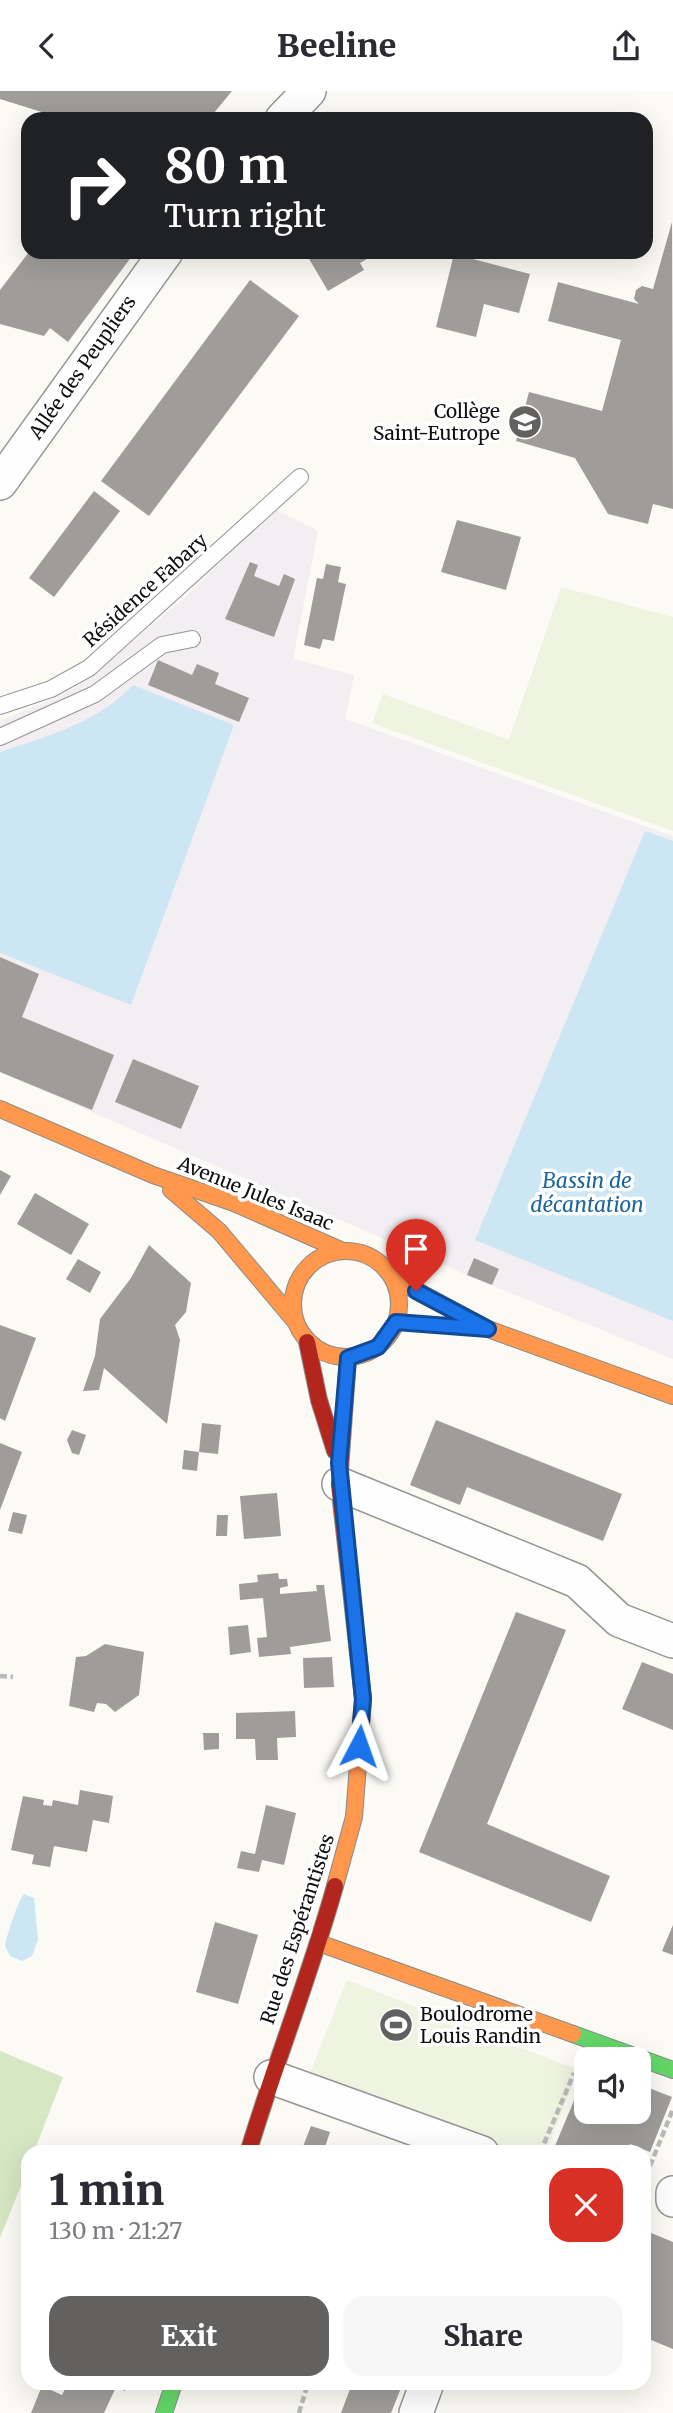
<!DOCTYPE html>
<meta charset="utf-8">
<style>
:root{--surface:#fff;--page:#f7f7f7;--text:#2b2b33;--muted:#7c7c81;--accent:#626160}
body{margin:0;font-family:Merriweather,serif;background:var(--page);color:var(--text);height:100vh;display:flex;flex-direction:column;font-size:26px;white-space:nowrap}
*{box-sizing:border-box;margin:0}
p{font-size:23px;color:var(--muted)}
.icon{flex:none;width:38px;height:38px;fill:none;stroke:currentColor;stroke-width:2;stroke-linecap:round;stroke-linejoin:round}
.map{position:relative;flex:1;overflow:hidden}
.details{position:absolute;left:21px;top:2054px;width:630px;height:245px;display:flex;flex-direction:column;background:var(--surface);border-radius:21px;box-shadow:0 7px 28px #0002}
.details>*{flex:none}
.top-card{position:absolute;left:21px;top:21px;width:632px;height:147px;border-radius:21px;box-shadow:0 7px 28px #0002;background:#202124;color:#fff;overflow:hidden}
.buttons{position:absolute;left:574px;top:1956px;display:grid;gap:14px}
.buttons a{display:grid;place-items:center;width:77px;height:77px;border-radius:14px;background:var(--surface);box-shadow:0 7px 28px #0002;font-size:35px}
.pin{position:absolute;display:grid;place-items:center;width:60px;height:60px;color:#fff;margin:-72px -30px;border-radius:50% 50% 50% 0;rotate:-45deg;box-shadow:0 0 7px #0007}
.pin .icon{rotate:45deg}
.me{position:absolute;width:77px;margin:-38px;rotate:4deg;stroke-linejoin:round;filter:drop-shadow(0 0 5px #0008)}
.turn{display:flex;align-items:center;gap:24px;height:147px;padding:0 28px;font-size:32px}
.turn .icon{width:91px;height:91px;stroke-width:2.5}
.turn b{display:block;font-size:49px;line-height:60px}
.round{display:grid;place-items:center;flex:none;width:74px;height:74px;border-radius:21px;background:var(--page)}
.headline{display:flex;align-items:center;justify-content:space-between;height:119px;padding:0 28px}
h1{font-size:42px;font-weight:800;line-height:52px}
.primary-button{display:flex;gap:14px;margin-top:auto;padding:14px 28px}
.primary-button a{flex:1;height:80px;border-radius:21px;background:var(--accent);color:#fff;font-size:28px;font-weight:800;line-height:80px;text-align:center}
.primary-button a+a{background:var(--page);color:var(--text)}
header{display:flex;justify-content:space-between;align-items:center;height:91px;padding:0 28px;background:var(--surface);font-size:32px;font-weight:800}
.map>svg:first-child{display:block}
.industrial{fill:#f3eef1}
.forest{fill:#d6e7c4}
.pitch{fill:#eef4e0}
.water{fill:#cde6f4}
.building{fill:#9f9d9a}
.lines{fill:none;stroke-linecap:round;stroke-linejoin:round}
.lane-casing{stroke:#959593;stroke-width:18}
.street-casing{stroke:#959593;stroke-width:36}
.fast-casing{stroke:#8c8b89;stroke-width:18}
.slow-casing{stroke:#8c8b89;stroke-width:18}
.jam-casing{stroke:#8c8b89;stroke-width:18}
.path{stroke:#b9b9b8;stroke-width:4.5;stroke-dasharray:7 3.5;stroke-linecap:butt}
.lane{stroke:#fefefe;stroke-width:16}
.street{stroke:#fefefe;stroke-width:33}
.fast{stroke:#63d668;stroke-width:16}
.slow{stroke:#ff974d;stroke-width:16}
.jam{stroke:#b3261e;stroke-width:16}
.route-casing{stroke:#114b97;stroke-width:18}
.route{stroke:#1a73e8;stroke-width:12}
.labels{text-anchor:middle;stroke-width:7;stroke-linejoin:round;paint-order:stroke}
.street-label{font-size:19px;fill:#0f0f0f;stroke:#fff}
.poi-label{font-size:19px;fill:#0f0f0f;stroke:#fff;text-anchor:end}
.water-label{font-size:21px;font-style:italic;fill:#1c669d;stroke:#fff}
</style>
<header><svg class="icon" aria-label="back" viewBox="0 0 24 24"><path d="M15 5l-7 7 7 7"/></svg>Beeline<svg class="icon" aria-label="share" viewBox="0 0 24 24"><path d="M12 15V3M7 8l5-5 5 5M5 13v7h14v-7"/></svg></header>
<div class="map">
<svg width="673" height="2322" viewBox="0 0 673 2322">
<rect width="100%" height="100%" fill="#fbfaf5"/>
<path class="industrial" d="M274 418 318 440 293 568 354 584 345 628 673 745V1268L467 1184 0 981V630L60 605 85 591 189 503Z"/>
<path class="forest" d="M0 1960 63 1986 34 2061 28 2062V2077L0 2147Z"/>
<g class="pitch">
<path d="M561 496 673 526V740L372 632 383 603 509 649Z"/>
<path d="M347 1889 578 1979 546 2062 498 2061 308 1987Z"/>
</g>
<g class="water">
<path d="M133 594 234 634 131 914 0 862V661C48 645 97 632 133 594Z"/>
<path d="M645 740 673 750V1230L475 1149Z"/>
<path d="M24 1803 34 1807 38 1849 32 1865 22 1870 10 1865 5 1855C6 1846 19 1807 24 1803Z"/>
</g>
<g class="building">
<path d="M0 0H232L209 28H64L0 8Z"/>
<path d="M672 131 673 418 653 413 648 433 608 423 575 367 516 350 529 301 602 320 621 249 548 230 558 191 639 213 634 208 636 199 642 195 653 198Z"/>
<path d="M29 161H135L68 251 50 237 44 245 0 233V199Z"/>
<path d="M305 161H379L360 172 364 179 328 200Z"/>
<path d="M454 163 530 183 519 222 484 213 476 246 436 236Z"/>
<path d="M250 189 299 225 149 425 101 390Z"/>
<path d="M94 400 120 420 54 506 29 487Z"/>
<path d="M457 429 521 446 506 499 441 481Z"/>
<path d="M250 471 258 474 254 485 279 495 284 483 295 488 274 546 225 528Z"/>
<path d="M326 473 341 476 338 491 346 493 334 550 323 548 320 558 304 554 317 487 323 488Z"/>
<path d="M158 569 192 584 197 573 219 582 215 593 249 607 239 631 148 594Z"/>
<path d="M0 866 39 883 22 926 114 964 92 1019 0 981Z"/>
<path d="M133 968 199 995 181 1038 115 1011Z"/>
<path d="M0 1079 11 1085 0 1104Z"/>
<path d="M35 1102 89 1133 71 1164 17 1133Z"/>
<path d="M149 1154 191 1192 186 1221 175 1234 180 1249 167 1333 104 1277 99 1299 83 1300 95 1265 100 1228 131 1187Z"/>
<path d="M474 1167 499 1178 492 1194 467 1184Z"/>
<path d="M78 1168 101 1181 90 1202 66 1188Z"/>
<path d="M0 1234 36 1247 5 1330 0 1327Z"/>
<path d="M436 1329 622 1403 603 1450 467 1396 460 1414 410 1394Z"/>
<path d="M202 1332 221 1334 218 1363 199 1361Z"/>
<path d="M72 1339 86 1344 79 1364 72 1362 67 1349Z"/>
<path d="M0 1352 22 1361 0 1419Z"/>
<path d="M184 1359 199 1361 197 1380 182 1378Z"/>
<path d="M277 1402 281 1445 244 1448 240 1405Z"/>
<path d="M13 1421 27 1424 22 1443 8 1440Z"/>
<path d="M217 1424H228L227 1445H216Z"/>
<path d="M278 1482 279 1488H287L288 1495 280 1497V1503L317 1500 316 1494H324L331 1550 290 1556 291 1563 259 1566 257 1547 267 1546 263 1507 240 1509 239 1493 258 1491 257 1484Z"/>
<path d="M516 1521 566 1539 487 1733 610 1785 591 1831 419 1761Z"/>
<path d="M248 1534 251 1561 230 1564 228 1536Z"/>
<path d="M105 1553 144 1561 139 1604 115 1621 106 1613 97 1612 94 1621 69 1615 76 1566 86 1565Z"/>
<path d="M332 1566 334 1596 304 1597 303 1567Z"/>
<path d="M642 1571 673 1583V1639L622 1618Z"/>
<path d="M295 1620 296 1646 277 1647 278 1669H256L255 1648H236V1622Z"/>
<path d="M203 1642H219V1658L204 1659Z"/>
<path d="M80 1699 113 1705 109 1732 93 1729 87 1761 54 1755 50 1776 32 1773 34 1764 11 1759 23 1705 44 1709 43 1714 52 1715 53 1709 78 1714Z"/>
<path d="M266 1714 296 1722 284 1774 262 1769 259 1781 237 1777 241 1760 255 1763Z"/>
<path d="M215 1831 258 1844 238 1913 196 1901Z"/>
<path d="M673 1834V1864L662 1860Z"/>
<path d="M586 1981V2021H639V1993L672 2006 650 2061 630 2053 626 2062H552Z"/>
<path d="M311 2035 330 2041 323 2062H289L292 2054 302 2058Z"/>
<path d="M644 2139 673 2151V2258L644 2246Z"/>
<path d="M68 2292H128L125 2300 116 2296 104 2322H31L42 2295 62 2304Z"/>
<path d="M357 2292H403L391 2322H341L350 2298 354 2299Z"/>
</g>
<g class="lines">
<g class="lane-casing">
<g id="lane">
<path d="M0 615 51 598 89 577 300 386"/>
<path d="M0 646 95 603 162 554 192 548"/>
</g>
</g>
<g class="street-casing">
<g id="street">
<path d="M282 28 309 0"/>
<path d="M0 392 166 161"/>
<path d="M339 1393 577 1490 619 1529 673 1550"/>
<path d="M271 1986 482 2062"/>
<path d="M673 2102V2109"/>
<path d="M416 2322 427 2292"/>
</g>
</g>
<g class="fast-casing">
<g id="fast">
<path d="M573 1943 673 1979"/>
<path d="M164 2322 174 2292"/>
</g>
</g>
<g class="slow-casing">
<g id="slow">
<path d="M0 1018 153 1084 234 1112 343 1160"/>
<path d="M171 1099 219 1140 294 1229"/>
<circle cx="346" cy="1213" r="53"/>
<path d="M393 1187 488 1238 673 1305"/>
<path d="M335 1795 354 1726 363 1608 350 1490"/>
<path d="M319 1852 573 1943"/>
</g>
</g>
<g class="jam-casing">
<g id="jam">
<path d="M307 1251 319 1309 335 1360"/>
<path d="M348 1267 339 1393 350 1490"/>
<path d="M248 2062C275 1972 310 1885 335 1795"/>
</g>
</g>
<g class="path">
<path d="M0 1585 13 1586"/>
<path d="M540 2062 574 1982"/>
<path d="M650 2075 673 2018"/>
<path d="M299 2322 308 2292"/>
</g>
<use href="#lane" class="lane"/>
<use href="#street" class="street"/>
<use href="#fast" class="fast"/>
<use href="#slow" class="slow"/>
<use href="#jam" class="jam"/>
</g>
<g class="lines">
<g class="route-casing">
<path id="route" d="M359 1655 363 1608 339 1372 348 1267 378 1256 396 1231 488 1238 416 1200"/>
</g>
<use href="#route" class="route"/>
</g>
<defs>
<g id="school-disc" transform="scale(1.75)"><circle r="9.5" fill="#626160" stroke="#fff"/><path d="M0-5L7-2L0 1L-7-2ZM-4 1L0 2.5L4 1V4Q0 6-4 4Z" fill="#fff"/></g>
<g id="stadium-disc" transform="scale(1.75)"><circle r="9.5" fill="#626160" stroke="#fff"/><path d="M0-5a6.5 5 0 1 0 0 10a6.5 5 0 1 0 0-10ZM-3.5-1.8h7v3.6h-7Z" fill="#fff"/></g>
</defs>
<g fill-rule="evenodd">
<use href="#school-disc" x="525" y="331"/>
<use href="#stadium-disc" x="396" y="1934"/>
</g>
<g class="labels">
<g class="street-label">
<text transform="translate(82 276) rotate(-55)" y="7">Allée des Peupliers</text>
<text transform="translate(145 499) rotate(-42)" y="7">Résidence Fabary</text>
<text transform="translate(256 1102) rotate(22)" y="7">Avenue Jules Isaac</text>
<text transform="translate(297 1838) rotate(-72)" y="7">Rue des Espérantistes</text>
</g>
<g class="poi-label">
<text x="500" y="327">Collège<tspan x="500" dy="22">Saint-Eutrope</tspan></text>
<text x="420" y="1930" text-anchor="start">Boulodrome<tspan x="420" dy="22">Louis Randin</tspan></text>
</g>
<g class="water-label">
<text x="587" y="1097">Bassin de<tspan x="587" dy="24">décantation</tspan></text>
</g>
</g>
</svg>
<div class="buttons">
<a><svg class="icon" aria-label="sound" viewBox="0 0 24 24"><path d="M4 9h4l5-4v14l-5-4H4zM17 9q2 3 0 6"/></svg></a>
</div>
<div class="pin" style="left:416px;top:1200px;background:#d93025"><svg class="icon" aria-label="arrive" viewBox="0 0 24 24"><path d="M6 21V4h12l-3 4 3 4H6"/></svg></div>
<svg class="me" style="left:359px;top:1655px" viewBox="-20 -20 40 40"><path d="M0-17L14 15 0 8-14 15z" fill="#1a73e8" stroke="#fff" stroke-width="4"/></svg>
<div class="top-card">
<div class="turn"><svg class="icon" aria-label="right" viewBox="0 0 24 24"><path d="M7 20v-9h11M14 6l5 5-5 5"/></svg><div><b>80 m</b>Turn right</div></div>
</div>
<section class="details">
<div class="headline"><div><h1>1 min</h1><p>130 m · 21:27</p></div><a class="round" style="background:#d93025;color:#fff"><svg class="icon" aria-label="close" viewBox="0 0 24 24"><path d="M6 6l12 12M18 6L6 18"/></svg></a></div>
<div class="primary-button"><a>Exit</a><a>Share</a></div>
</section>
</div>
